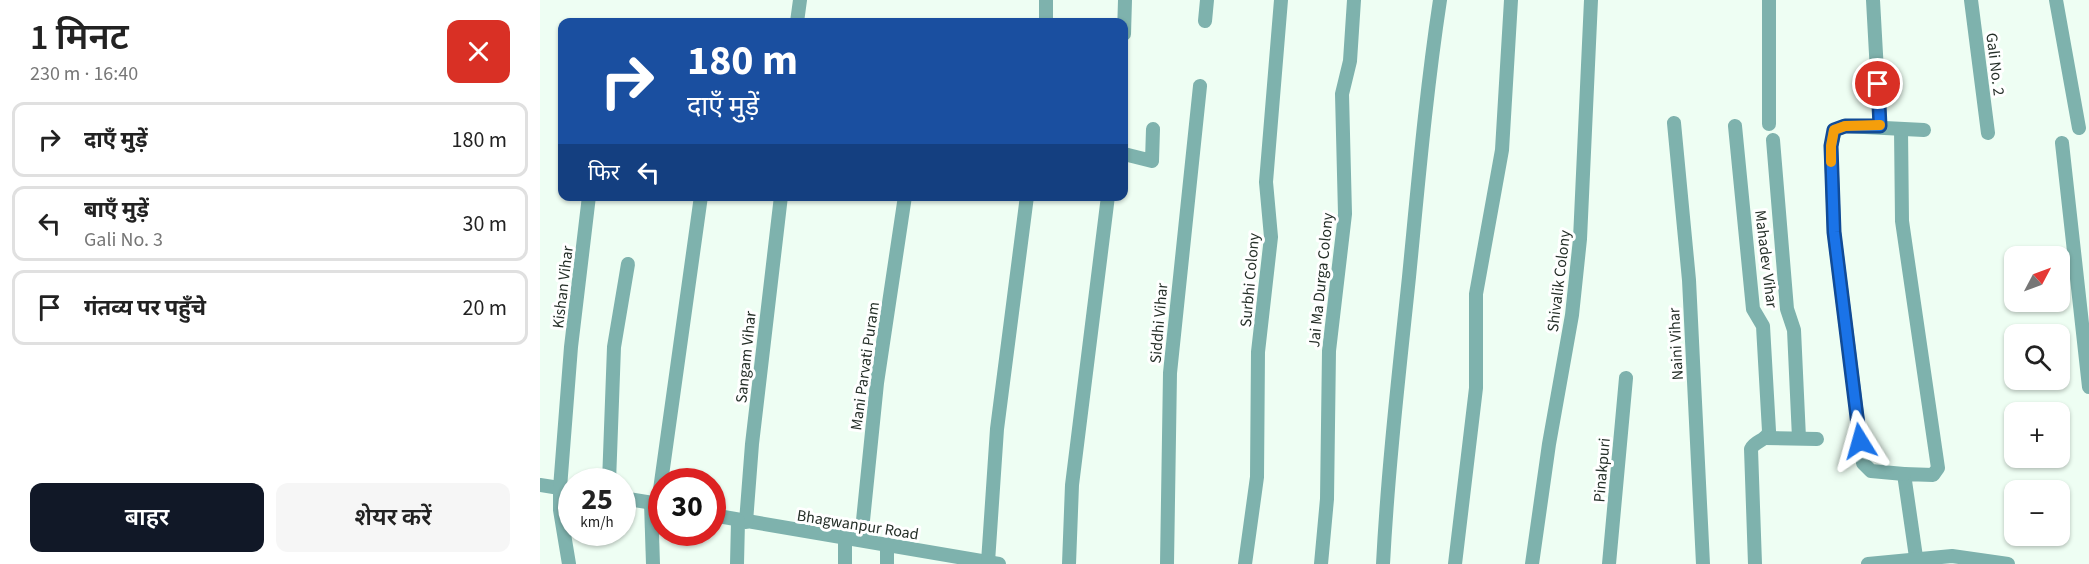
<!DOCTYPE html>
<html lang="hi">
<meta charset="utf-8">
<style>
:root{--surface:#fff;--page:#f6f6f6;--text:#222;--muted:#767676;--line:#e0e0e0;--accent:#111827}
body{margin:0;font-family:"Source Sans 3","Noto Sans Devanagari",sans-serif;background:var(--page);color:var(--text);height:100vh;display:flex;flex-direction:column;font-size:22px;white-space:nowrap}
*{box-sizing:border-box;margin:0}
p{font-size:20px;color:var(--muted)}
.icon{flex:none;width:33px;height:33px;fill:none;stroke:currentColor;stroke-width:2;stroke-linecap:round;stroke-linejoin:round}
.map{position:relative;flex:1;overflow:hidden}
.sheet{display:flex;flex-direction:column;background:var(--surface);width:540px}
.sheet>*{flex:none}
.hud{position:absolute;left:18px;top:18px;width:570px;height:183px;border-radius:12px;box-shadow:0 2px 4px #0004;background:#1a4fa0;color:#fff;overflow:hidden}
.needle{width:39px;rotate:49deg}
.buttons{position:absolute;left:1464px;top:246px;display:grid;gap:12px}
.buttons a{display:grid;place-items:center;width:66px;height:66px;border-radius:12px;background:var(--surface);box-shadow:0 2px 4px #0004;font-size:30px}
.speed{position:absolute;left:18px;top:468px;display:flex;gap:12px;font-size:30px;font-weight:700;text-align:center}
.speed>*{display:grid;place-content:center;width:78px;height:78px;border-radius:50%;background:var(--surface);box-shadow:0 2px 4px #0004;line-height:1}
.speed small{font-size:15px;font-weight:400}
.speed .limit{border:9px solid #d22;background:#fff;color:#111}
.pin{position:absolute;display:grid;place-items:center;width:51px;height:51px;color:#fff;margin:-26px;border:3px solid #fff;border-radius:50%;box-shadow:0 2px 6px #0007}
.me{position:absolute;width:66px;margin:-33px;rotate:352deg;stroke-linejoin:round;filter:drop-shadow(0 0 4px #0008)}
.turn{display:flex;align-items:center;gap:21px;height:126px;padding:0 30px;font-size:27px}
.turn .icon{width:78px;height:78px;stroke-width:2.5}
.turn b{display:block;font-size:42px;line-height:51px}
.then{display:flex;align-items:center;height:57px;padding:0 30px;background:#0003;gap:12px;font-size:22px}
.round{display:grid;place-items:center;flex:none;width:63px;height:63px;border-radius:12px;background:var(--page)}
.summary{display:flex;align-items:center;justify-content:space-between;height:102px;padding:0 30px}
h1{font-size:36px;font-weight:600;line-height:45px}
.cta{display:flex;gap:12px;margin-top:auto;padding:12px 30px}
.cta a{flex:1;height:69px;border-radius:12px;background:var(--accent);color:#fff;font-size:24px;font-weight:600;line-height:69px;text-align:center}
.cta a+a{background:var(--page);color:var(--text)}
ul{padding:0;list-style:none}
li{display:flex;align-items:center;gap:18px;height:75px;margin:0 12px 9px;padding:0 18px;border:3px solid var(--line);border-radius:12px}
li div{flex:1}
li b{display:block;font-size:22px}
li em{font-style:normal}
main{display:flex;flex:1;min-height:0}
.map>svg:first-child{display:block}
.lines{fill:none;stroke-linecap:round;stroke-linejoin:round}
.minor{stroke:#7eb2ad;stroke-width:14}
.route-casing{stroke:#114b97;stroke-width:15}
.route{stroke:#1a73e8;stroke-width:10}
.slow{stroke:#f59e0b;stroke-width:10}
.labels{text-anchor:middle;stroke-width:6;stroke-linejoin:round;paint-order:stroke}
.street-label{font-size:16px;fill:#252f28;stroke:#fff}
</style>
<main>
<section class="sheet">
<div class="summary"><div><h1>1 मिनट</h1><p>230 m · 16:40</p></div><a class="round" style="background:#d93025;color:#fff"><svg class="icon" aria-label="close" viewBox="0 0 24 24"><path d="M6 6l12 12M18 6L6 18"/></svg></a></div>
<ul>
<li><svg class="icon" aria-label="right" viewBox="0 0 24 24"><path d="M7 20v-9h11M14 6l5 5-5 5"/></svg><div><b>दाएँ मुड़ें</b></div><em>180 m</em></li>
<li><svg class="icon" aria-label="left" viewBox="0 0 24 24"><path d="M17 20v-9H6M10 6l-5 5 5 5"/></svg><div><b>बाएँ मुड़ें</b><p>Gali No. 3</p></div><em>30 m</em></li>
<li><svg class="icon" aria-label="arrive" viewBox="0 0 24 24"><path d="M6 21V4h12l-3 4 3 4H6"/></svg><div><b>गंतव्य पर पहुँचे</b></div><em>20 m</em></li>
</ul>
<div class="cta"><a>बाहर</a><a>शेयर करें</a></div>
</section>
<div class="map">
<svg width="1549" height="564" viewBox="0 0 1549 564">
<rect width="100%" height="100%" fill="#eefef3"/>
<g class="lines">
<g class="minor">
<path d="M506 0V22"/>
<path d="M1229 0V124"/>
<path d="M1333 0 1340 126"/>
<path d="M1431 0 1448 133"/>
<path d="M1516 0 1539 128"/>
<path d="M665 21 667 0"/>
<path d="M257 22 260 0"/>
<path d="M584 34 585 0"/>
<path d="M1134 123 1149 280 1163 564"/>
<path d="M1195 126 1213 309 1223 326 1229 431C1227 441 1215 440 1211 449L1215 564"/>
<path d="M1361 129 1362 221 1398 468 1393 475 1364 474 1377 564"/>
<path d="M1233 140 1247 309 1254 330 1259 438"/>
<path d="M1522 143 1549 387"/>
<path d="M584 154 612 161 613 129"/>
<path d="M1225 438 1277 439"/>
<path d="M1364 474 1331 471 1323 463 1294 232 1291 146 1295 130 1305 126 1384 130"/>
<path d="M69 482 74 347 88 264"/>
<path d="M0 485 32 490"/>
<path d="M82 498 119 504"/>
<path d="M111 503 113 564"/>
<path d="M118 504 161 196"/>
<path d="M172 515 459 564"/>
<path d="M206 522 212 444 241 196"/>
<path d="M305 538V564"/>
<path d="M321 540 337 383 365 196"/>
<path d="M448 562 457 429 487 196"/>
<path d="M29 564 20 510V488L31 347 49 196"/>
<path d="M197 564 198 521"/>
<path d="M347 564V544"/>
<path d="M529 564 532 485 568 196"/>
<path d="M627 564 630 373 660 86"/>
<path d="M705 564 717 477 718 352 731 237 726 182 741 0"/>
<path d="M781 564 787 499 789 351 805 214 802 94 810 61 814 0"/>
<path d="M843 564C848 468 859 373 869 277 878 185 886 92 900 0"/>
<path d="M915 564 936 388V294L962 150 971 0"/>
<path d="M992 564 1009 444 1032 315 1040 239 1051 0"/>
<path d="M1069 564 1086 378"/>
<path d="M1328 564 1412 556 1468 564"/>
</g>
</g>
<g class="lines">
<g class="route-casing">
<path id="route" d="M1320 441 1294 232 1291 146 1294 130 1305 126H1340L1338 84"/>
</g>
<use href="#route" class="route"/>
<path class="slow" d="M1291 162V146L1294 130 1305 126 1340 125"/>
</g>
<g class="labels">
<g class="street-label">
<text transform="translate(1456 64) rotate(83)" y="6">Gali No. 2</text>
<text transform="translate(1227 259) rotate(83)" y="6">Mahadev Vihar</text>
<text transform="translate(709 280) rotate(-85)" y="6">Surbhi Colony</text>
<text transform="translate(780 280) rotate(-84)" y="6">Jai Ma Durga Colony</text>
<text transform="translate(1018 281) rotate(-83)" y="6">Shivalik Colony</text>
<text transform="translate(22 287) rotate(-83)" y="6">Kishan Vihar</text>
<text transform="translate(618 323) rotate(-85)" y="6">Siddhi Vihar</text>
<text transform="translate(1135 344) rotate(-93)" y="6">Naini Vihar</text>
<text transform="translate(205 357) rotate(-84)" y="6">Sangam Vihar</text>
<text transform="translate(324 366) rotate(-82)" y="6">Mani Parvati Puram</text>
<text transform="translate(1061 470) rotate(-85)" y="6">Pinakpuri</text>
<text transform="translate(318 524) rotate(9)" y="6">Bhagwanpur Road</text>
</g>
</g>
</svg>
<div class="buttons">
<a><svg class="needle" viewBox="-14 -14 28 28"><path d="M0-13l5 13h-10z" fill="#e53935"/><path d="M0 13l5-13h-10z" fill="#767676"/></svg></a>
<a><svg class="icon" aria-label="search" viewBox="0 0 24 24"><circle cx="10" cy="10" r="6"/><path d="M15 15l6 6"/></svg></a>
<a>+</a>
<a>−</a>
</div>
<div class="speed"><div>25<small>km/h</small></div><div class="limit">30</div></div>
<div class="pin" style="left:1338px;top:84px;background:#d93025"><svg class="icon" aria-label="arrive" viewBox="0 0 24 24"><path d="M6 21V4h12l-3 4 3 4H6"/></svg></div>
<svg class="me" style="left:1320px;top:441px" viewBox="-20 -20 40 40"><path d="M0-17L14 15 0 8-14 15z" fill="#1a73e8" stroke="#fff" stroke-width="4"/></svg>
<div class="hud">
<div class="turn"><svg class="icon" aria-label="right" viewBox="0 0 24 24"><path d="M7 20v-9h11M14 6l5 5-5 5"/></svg><div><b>180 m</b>दाएँ मुड़ें</div></div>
<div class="then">फिर<svg class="icon" aria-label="left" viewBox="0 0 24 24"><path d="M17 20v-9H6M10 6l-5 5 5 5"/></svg></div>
</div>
</div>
</main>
